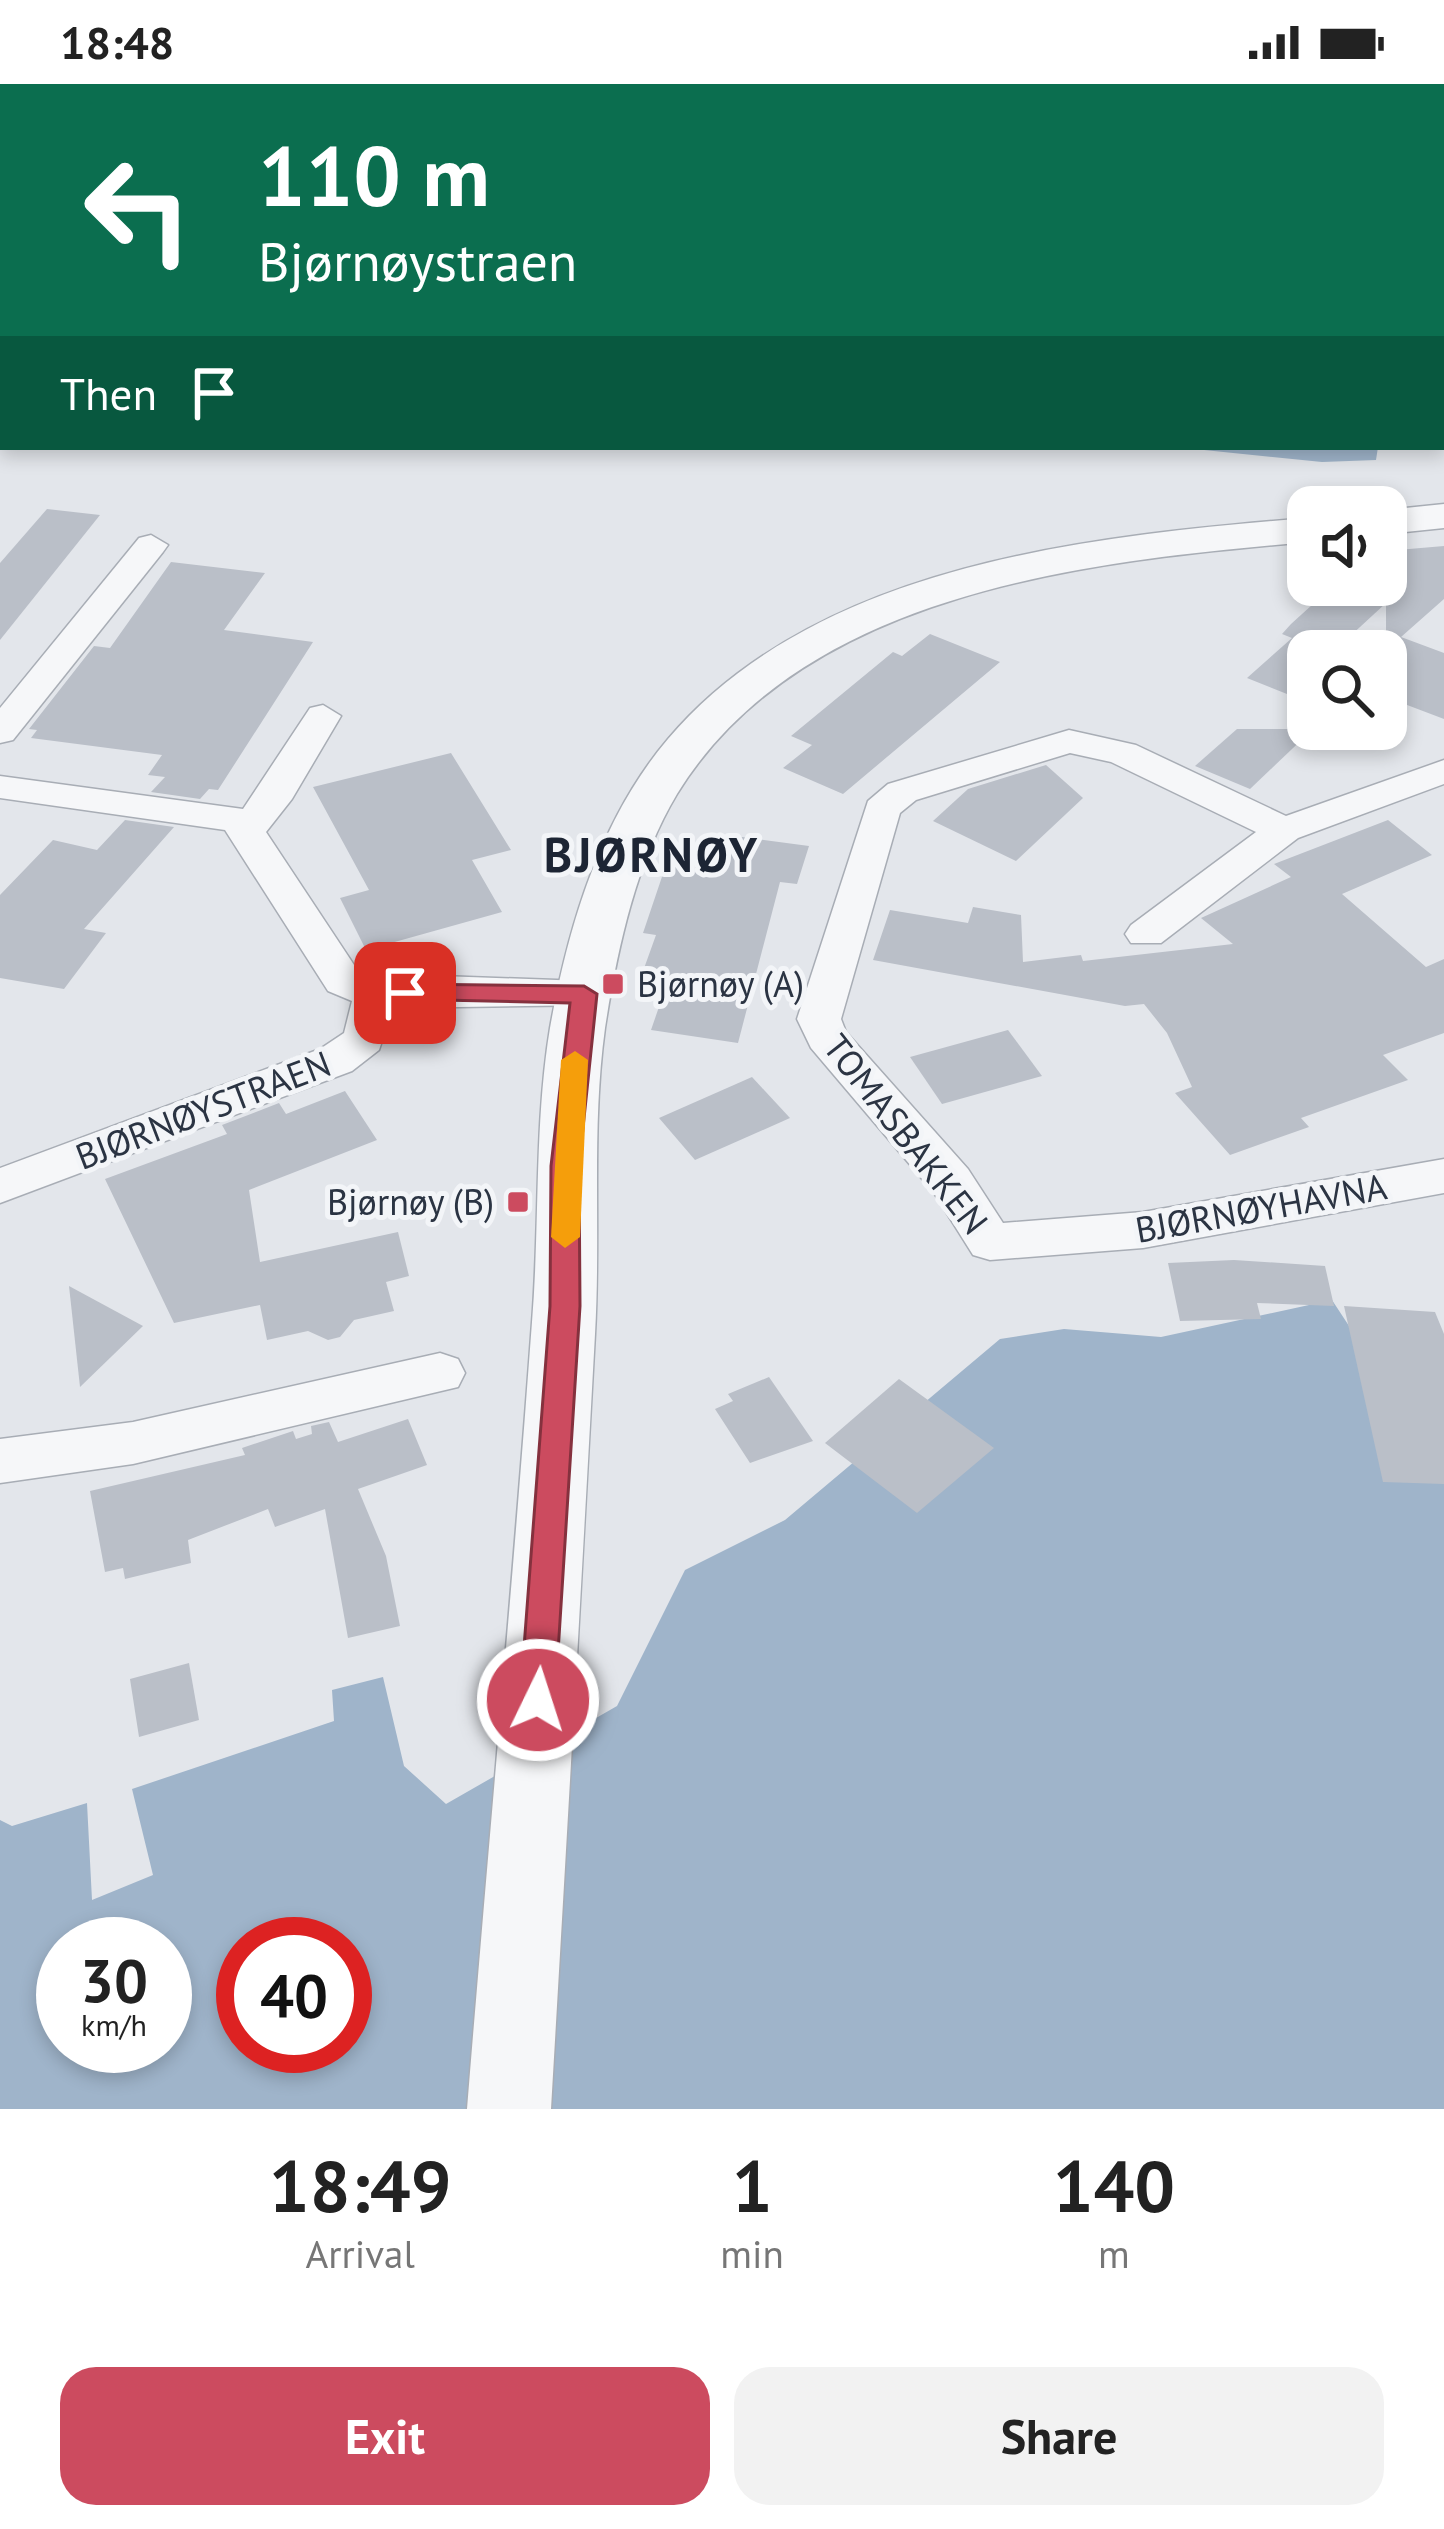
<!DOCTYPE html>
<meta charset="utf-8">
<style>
:root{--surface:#fff;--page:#f2f2f2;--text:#222;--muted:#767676;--accent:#cc4b5f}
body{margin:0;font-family:"PT Sans",sans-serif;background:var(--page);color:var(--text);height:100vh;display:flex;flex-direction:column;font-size:45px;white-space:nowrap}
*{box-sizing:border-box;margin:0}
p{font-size:39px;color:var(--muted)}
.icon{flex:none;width:66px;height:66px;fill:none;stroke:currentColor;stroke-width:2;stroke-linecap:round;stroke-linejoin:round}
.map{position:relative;height:2025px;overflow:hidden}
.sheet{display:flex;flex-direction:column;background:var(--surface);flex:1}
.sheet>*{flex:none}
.hud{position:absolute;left:0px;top:0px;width:1446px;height:366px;box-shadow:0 6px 18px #0003;background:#0b6e4f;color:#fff;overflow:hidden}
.controls{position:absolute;left:1287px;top:402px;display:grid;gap:24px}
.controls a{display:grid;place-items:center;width:120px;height:120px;border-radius:24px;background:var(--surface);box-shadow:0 6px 18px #0003;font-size:60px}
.speed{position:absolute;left:36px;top:1833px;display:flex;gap:24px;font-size:60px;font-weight:700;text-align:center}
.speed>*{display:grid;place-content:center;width:156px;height:156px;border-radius:50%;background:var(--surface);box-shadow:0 6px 18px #0003;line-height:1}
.speed small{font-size:30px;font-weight:400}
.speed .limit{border:18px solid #d22;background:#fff;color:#111}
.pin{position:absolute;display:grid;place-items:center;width:102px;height:102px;color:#fff;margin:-51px;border-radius:24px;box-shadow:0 6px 18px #0006}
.me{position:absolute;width:132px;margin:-66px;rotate:4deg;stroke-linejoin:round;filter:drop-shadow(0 0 9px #0008)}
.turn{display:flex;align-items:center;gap:42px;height:252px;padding:0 60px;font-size:54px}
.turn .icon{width:156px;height:156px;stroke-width:2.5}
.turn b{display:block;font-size:84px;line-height:102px}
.then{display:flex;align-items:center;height:114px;padding:0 60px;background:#0003;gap:24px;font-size:45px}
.eta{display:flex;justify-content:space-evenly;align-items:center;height:204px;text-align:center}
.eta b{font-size:72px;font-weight:600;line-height:84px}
.button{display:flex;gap:24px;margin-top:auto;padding:24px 60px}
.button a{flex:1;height:138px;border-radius:36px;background:var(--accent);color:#fff;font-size:48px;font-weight:600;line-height:138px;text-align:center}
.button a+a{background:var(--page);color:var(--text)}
.status{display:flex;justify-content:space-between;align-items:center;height:84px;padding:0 60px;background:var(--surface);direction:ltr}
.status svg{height:33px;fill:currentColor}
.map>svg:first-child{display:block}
.water{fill:#9fb4ca;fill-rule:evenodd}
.building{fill:#babfc8}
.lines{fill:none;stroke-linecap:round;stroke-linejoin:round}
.minor-casing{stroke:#a8adb5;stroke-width:3}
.tertiary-casing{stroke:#a8adb5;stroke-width:3}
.minor{fill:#f6f7f9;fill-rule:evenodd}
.tertiary{fill:#f6f7f9;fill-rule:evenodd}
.route{fill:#cc4b5f;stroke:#85313e;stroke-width:3}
.slow{fill:#f59e0b}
.poi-dot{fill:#cc4b5f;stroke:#f3f5f8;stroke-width:4.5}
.labels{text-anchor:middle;stroke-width:10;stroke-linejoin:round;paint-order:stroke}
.poi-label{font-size:36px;fill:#2b3443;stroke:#f3f5f8;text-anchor:start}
.street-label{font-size:36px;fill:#2b3443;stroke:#f3f5f8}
.district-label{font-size:48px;font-weight:bold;letter-spacing:3px;fill:#1d2534;stroke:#f3f5f8}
</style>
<div class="status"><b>18:48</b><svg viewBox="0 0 49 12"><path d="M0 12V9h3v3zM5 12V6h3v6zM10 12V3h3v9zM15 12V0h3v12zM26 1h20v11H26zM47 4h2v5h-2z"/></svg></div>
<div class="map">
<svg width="1444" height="2025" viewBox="0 0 1444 2025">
<rect width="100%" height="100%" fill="#e3e6eb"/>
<g class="water">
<path d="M0 0H1444V10L1443 3H3L0 231Z"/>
<path d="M1175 363H1378L1376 376 1322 378Z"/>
<path d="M1332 1216 1391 1306 1444 1307V2025H0V1736L12 1742 87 1719 92 1816 153 1791 132 1705 334 1637 332 1606 383 1593 404 1682 446 1720 617 1622 685 1486 785 1436 1000 1255 1064 1245 1161 1253ZM63 1860H165V1962H63ZM243 1860H345V1962H243Z"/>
</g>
<g class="building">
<path d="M47 425 100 431 0 556V479Z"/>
<path d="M1444 462V515L1401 553 1444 569V635L1386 613V519L1334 567H1308V591L1287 610 1247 594 1292 554 1282 550 1291 540 1334 501H1386V467Z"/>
<path d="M171 478 265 489 224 546 313 558 218 706 209 705 200 715 151 708 165 693 148 691 162 671 31 654 37 646 29 645 94 562 110 564Z"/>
<path d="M930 550 1000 578 843 710 783 684 812 661 791 652 893 568 902 572Z"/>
<path d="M1237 645H1313L1250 705 1195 682Z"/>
<path d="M451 669 511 766 472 776 502 828 366 866 340 814 369 806 313 703Z"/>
<path d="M1046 681 1083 714 1016 777 933 737 968 705Z"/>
<path d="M125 736 174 743 84 845 106 849 64 905 0 894V811L53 756 97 766Z"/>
<path d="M1388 736 1432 771 1342 810 1426 883 1444 875V949L1383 971 1408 996 1301 1034 1309 1043 1230 1071 1175 1009 1192 1003 1167 949 1144 920 1125 922 873 876 890 826 968 839 973 823 1021 831 1023 878 1081 871 1083 877 1233 860 1201 834 1291 793 1274 780Z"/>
<path d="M713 749 809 762 797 800 780 798 738 959 651 946 669 894 642 890 656 851 643 849 669 772 704 776Z"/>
<path d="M1008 946 1042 992 942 1020 910 973Z"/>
<path d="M752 993 790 1034 695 1076 659 1034Z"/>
<path d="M345 1007 377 1056 249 1106 260 1178 398 1148 409 1192 386 1198 394 1227 354 1236 340 1253 328 1256 308 1247 267 1256 260 1221 174 1239 105 1095 227 1050 222 1041 279 1019 286 1030Z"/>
<path d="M1234 1176 1325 1182 1334 1222 1257 1219 1261 1235 1180 1237 1168 1179Z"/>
<path d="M69 1202 143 1242 80 1303Z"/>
<path d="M1344 1222 1435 1228 1444 1250V1400L1383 1398Z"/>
<path d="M769 1293 813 1357 750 1379 715 1325 733 1317 728 1310Z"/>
<path d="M899 1295 994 1364 917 1429 825 1359Z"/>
<path d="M408 1335 427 1381 358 1405 386 1472 400 1542 348 1554 325 1425 275 1443 268 1425 188 1456 191 1479 125 1495 123 1484 105 1488 90 1407 245 1371 242 1364 293 1347 296 1355 312 1350 311 1342 329 1338 338 1358Z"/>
<path d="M189 1579 199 1636 139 1653 130 1595Z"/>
</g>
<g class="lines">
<g class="minor-casing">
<g id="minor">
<path d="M151 451 168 461 163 468 13 656 0 659V624L139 454Z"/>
<path d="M323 621 341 632 292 715 266 748 358 887 380 897 441 892 584 897 599 901 605 911 599 921 393 924 379 966 352 987 0 1119V1084L320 965 344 949 352 917 328 907 225 746 0 714V692L243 725 310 624Z"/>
<path d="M1069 646 1136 661 1286 732 1444 676V700L1298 754 1161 859H1131L1125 850 1131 841 1256 748 1111 678 1070 669 916 716 900 729 841 935 846 948 968 1085 1003 1139 1143 1128 1444 1075V1109L1143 1164 990 1176 973 1171 934 1109 811 964 797 935 868 717 888 700Z"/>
<path d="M440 1269 458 1275 465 1289 458 1303 133 1380 0 1399V1355L133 1338Z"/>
</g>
</g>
<g class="tertiary-casing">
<g id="tertiary">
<path d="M1444 420V444L1386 450V426Z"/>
<path d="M1308 434V458C1093 477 803 505 677 710 636 778 617 866 605 944 591 1045 601 1148 595 1250 581 1508 566 1767 551 2025H467C488 1763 513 1501 532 1238 540 1140 534 1041 550 944 568 843 600 735 668 655 818 478 1093 452 1308 434Z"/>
</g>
</g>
<use href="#minor" class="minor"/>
<use href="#tertiary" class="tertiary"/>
</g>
<path class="route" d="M405 900 584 902 597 910 579 1082 580 1222 555 1616 550 1627 538 1632 525 1627 520 1616 550 1222 551 1082 570 919 396 915V903Z"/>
<path class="slow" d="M575 967 588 976 580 1153 565 1164 551 1153 561 976Z"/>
<g class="poi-dot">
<rect x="601" y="888" width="24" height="24" rx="6"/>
<rect x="506" y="1106" width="24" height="24" rx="6"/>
</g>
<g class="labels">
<g class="poi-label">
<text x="637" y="913">Bjørnøy (A)</text>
<text x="494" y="1131" text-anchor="end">Bjørnøy (B)</text>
</g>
<g class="street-label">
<text transform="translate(203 1026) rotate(-21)" y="13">BJØRNØYSTRAEN</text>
<text transform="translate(906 1050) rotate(52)" y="13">TOMASBAKKEN</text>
<text transform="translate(1261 1124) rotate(-10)" y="13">BJØRNØYHAVNA</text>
</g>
<g class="district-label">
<text x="652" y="788">BJØRNØY</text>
</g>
</g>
</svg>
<div class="controls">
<a><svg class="icon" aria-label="sound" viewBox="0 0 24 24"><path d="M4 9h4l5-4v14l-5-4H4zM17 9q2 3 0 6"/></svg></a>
<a><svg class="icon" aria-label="search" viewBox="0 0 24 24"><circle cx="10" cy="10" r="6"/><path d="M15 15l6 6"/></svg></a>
</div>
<div class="speed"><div>30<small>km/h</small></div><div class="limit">40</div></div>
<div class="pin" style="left:405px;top:909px;background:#d93025"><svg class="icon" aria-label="arrive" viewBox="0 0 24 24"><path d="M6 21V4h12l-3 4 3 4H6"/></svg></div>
<svg class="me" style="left:538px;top:1616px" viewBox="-20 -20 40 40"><circle r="17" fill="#cc4b5f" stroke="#fff" stroke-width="3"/><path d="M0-11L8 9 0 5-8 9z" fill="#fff"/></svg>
<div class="hud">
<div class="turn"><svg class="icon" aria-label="left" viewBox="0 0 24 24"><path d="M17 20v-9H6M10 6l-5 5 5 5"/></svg><div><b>110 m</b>Bjørnøystraen</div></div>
<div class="then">Then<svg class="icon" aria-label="arrive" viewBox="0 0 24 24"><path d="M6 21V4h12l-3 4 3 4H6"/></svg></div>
</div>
</div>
<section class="sheet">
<div class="eta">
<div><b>18:49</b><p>Arrival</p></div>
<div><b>1</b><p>min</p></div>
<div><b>140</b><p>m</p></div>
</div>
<div class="button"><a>Exit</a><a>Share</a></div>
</section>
